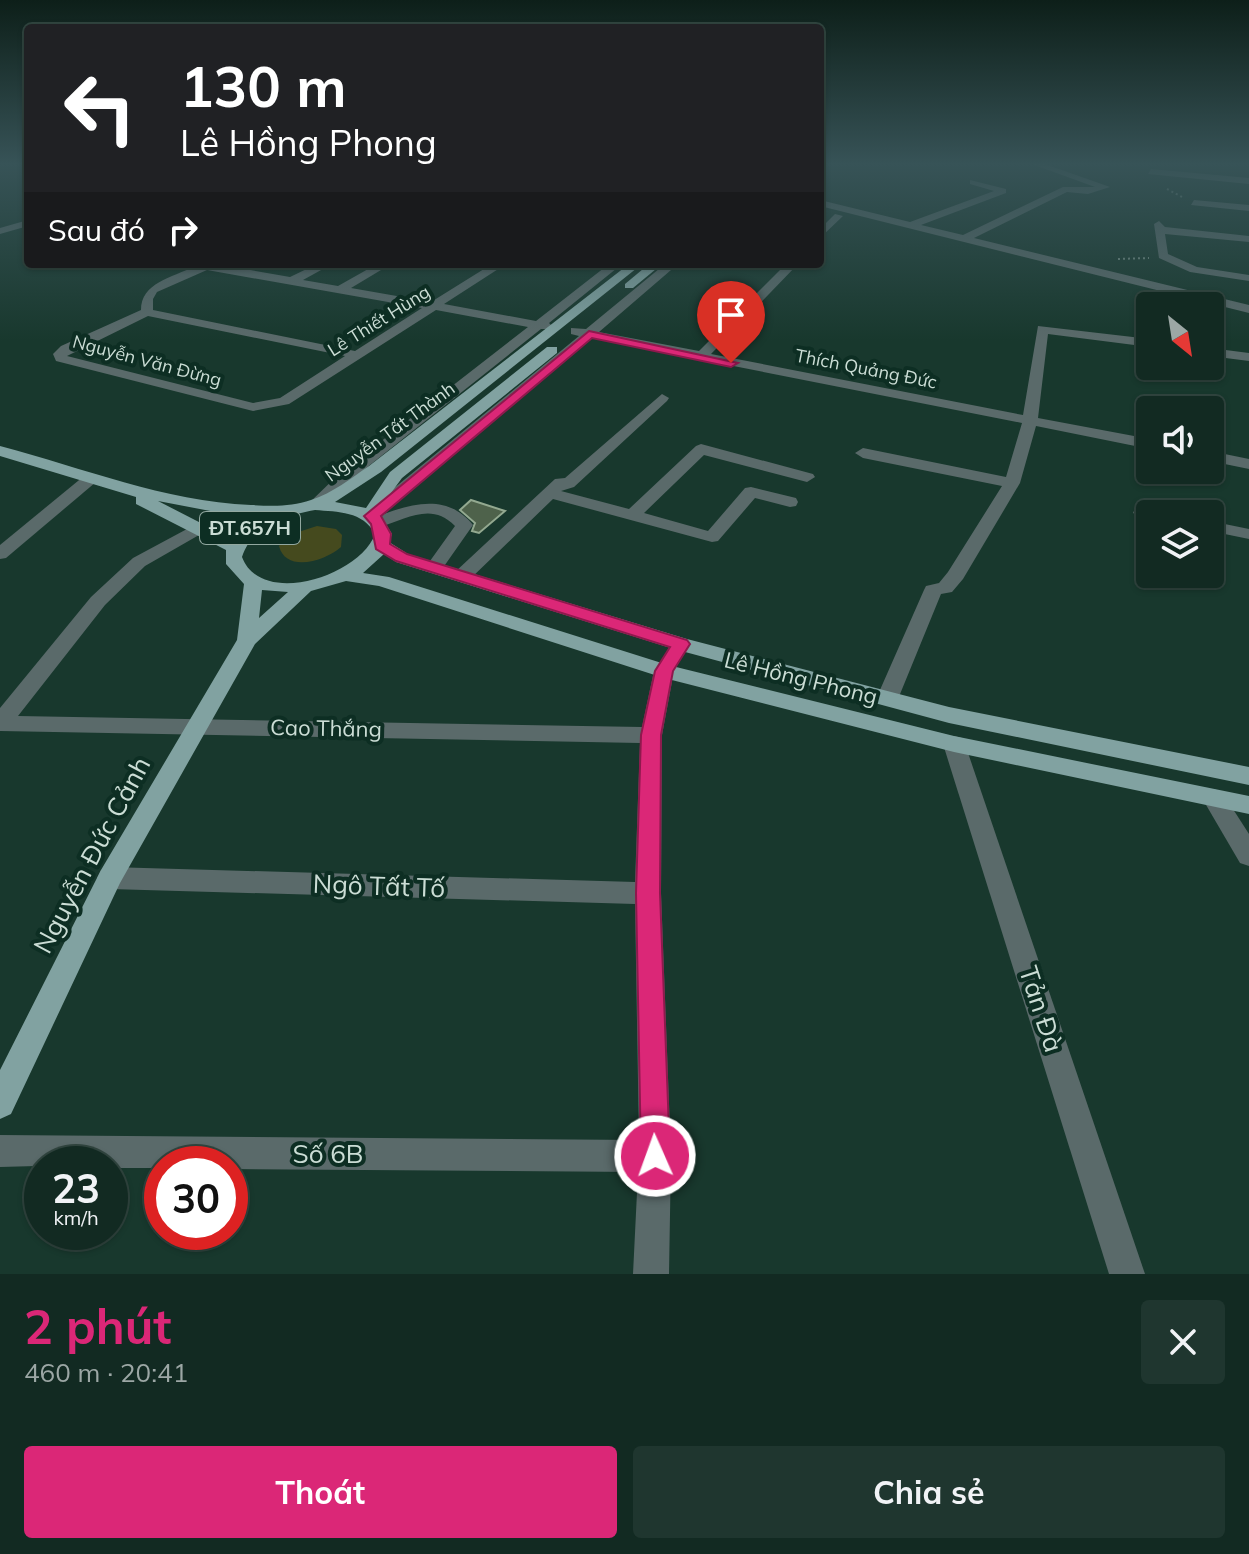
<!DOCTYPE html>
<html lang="vi">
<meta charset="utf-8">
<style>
:root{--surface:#122a22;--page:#1f362f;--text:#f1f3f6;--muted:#9ca7a5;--line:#314640;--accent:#db2777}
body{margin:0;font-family:Mulish,sans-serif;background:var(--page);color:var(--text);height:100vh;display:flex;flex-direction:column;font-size:30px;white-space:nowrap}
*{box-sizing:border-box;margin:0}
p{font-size:26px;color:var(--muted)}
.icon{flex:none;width:44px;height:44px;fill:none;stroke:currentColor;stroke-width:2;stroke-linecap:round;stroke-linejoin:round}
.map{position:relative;height:1274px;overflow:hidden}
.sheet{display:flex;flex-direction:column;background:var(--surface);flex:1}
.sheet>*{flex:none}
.banner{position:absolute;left:24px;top:24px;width:800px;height:244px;border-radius:8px;box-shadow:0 2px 6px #0004,0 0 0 2px var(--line);background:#202124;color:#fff;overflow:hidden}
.needle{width:52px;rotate:150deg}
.fabs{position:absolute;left:1136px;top:292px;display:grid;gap:16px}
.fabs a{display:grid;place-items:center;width:88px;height:88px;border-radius:8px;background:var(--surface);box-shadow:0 2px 6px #0004,0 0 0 2px var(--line);font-size:40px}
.speed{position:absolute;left:24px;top:1146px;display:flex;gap:16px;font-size:40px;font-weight:700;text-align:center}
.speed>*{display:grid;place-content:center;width:104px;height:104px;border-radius:50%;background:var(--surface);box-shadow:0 2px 6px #0004,0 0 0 2px var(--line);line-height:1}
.speed small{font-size:20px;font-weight:400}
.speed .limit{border:12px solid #d22;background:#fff;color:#111}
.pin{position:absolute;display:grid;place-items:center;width:68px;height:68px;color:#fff;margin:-82px -34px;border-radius:50% 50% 50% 0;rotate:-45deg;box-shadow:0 0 8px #0007}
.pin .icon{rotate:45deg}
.me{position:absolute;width:88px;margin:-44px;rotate:358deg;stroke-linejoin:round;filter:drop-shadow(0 0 6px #0008)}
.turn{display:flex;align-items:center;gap:28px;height:168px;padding:0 24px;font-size:36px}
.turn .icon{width:104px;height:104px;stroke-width:2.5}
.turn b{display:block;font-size:56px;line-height:68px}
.then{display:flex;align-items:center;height:76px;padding:0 24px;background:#0003;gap:16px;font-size:30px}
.round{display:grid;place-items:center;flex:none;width:84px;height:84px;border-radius:8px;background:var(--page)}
.headline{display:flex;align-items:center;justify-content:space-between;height:136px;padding:0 24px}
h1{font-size:48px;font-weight:700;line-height:60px;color:var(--accent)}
.action{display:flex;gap:16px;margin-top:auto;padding:16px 24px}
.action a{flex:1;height:92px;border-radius:8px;background:var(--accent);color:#fff;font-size:32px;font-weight:700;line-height:92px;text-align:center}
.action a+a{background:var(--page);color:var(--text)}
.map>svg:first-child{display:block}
.green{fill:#454a1e}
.building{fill:#4e624b;stroke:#93a990;stroke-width:2}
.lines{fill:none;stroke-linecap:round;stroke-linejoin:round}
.path{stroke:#748c83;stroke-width:2;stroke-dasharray:2 3;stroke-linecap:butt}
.minor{fill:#5a6a6a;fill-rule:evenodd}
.major{fill:#81a2a1;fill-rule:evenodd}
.route{fill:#db2777;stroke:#8e194d;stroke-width:2}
.labels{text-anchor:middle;stroke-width:8;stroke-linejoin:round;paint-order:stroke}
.far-street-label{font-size:18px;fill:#cbddd5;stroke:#0d2e23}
.shield{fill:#0d2e23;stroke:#92a8a0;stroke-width:2}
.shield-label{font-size:20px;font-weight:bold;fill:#cbddd5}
.street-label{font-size:22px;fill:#cbddd5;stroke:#0d2e23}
.near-street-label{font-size:26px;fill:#cbddd5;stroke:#0d2e23}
</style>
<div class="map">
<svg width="1249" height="1274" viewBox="0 0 1249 1274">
<rect width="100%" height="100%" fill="#18382d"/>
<path class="green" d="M317 526 336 529 342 535 341 547C327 560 286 574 279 546L289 535Z"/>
<path class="building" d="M471 500 505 511 479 533 472 531 475 523 460 510Z"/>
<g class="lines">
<g class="path">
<path d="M1167 189 1184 198"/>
<path d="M1118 259 1149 258"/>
</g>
<g class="minor">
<path d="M23 163H28V167Z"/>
<path d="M1029 163H1042L1110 187 1088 194 1067 192 974 238 1249 305V313L820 206V200L910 222 994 191 970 184V180L1006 189V193L921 225 963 235 1063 187H1095Z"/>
<path d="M1151 169 1249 178V184L1148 174Z"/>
<path d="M1194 200 1249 205V211L1191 205Z"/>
<path d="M835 214 843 216 820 238V229Z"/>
<path d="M28 220V226L0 234V228Z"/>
<path d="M1159 221 1165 227 1249 236V242L1165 234 1168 254 1197 267 1249 275V281L1190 272 1159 258 1154 224Z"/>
<path d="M188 264H216L290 277 317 264H332L303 280 338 286 377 264H391L351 288 431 302 492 264H506L444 304 536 321 609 264H622L549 323 552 326 550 329H541L351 480 321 509 315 510 307 505 339 474 528 327 436 310 289 404 253 411 56 361 53 354 61 346 141 310C141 283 172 277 194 267ZM207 270 422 308 355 351 153 310V299L157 292ZM148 316 345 356 280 398 253 403 67 356Z"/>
<path d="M665 264H678L599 332 699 351 786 264H798L711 354 1023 415 1038 326 1150 339V347L1048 334 1038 418 1150 439V449L1036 426 1020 483 963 579 952 592 941 594 898 699 895 704H879L876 699 924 590 926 586 939 583 948 572 1002 486 863 458 855 453 863 448 1006 477 1022 423 591 338 384 514C416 502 449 495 473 525L440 572H428L425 568 455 526C431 501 406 520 379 527L362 516 365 512 579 336 571 334V328L586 329Z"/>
<path d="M1210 348 1249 353V361L1210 356Z"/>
<path d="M662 394 669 398 667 401 574 487 561 491 629 509 696 446 701 444 813 474 815 477 807 482 704 455 644 513 708 531 745 488 751 487 796 498 798 502 796 506 790 507 755 498 718 541 712 542 553 499 469 580H455L453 576 455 572 555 479 565 478Z"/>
<path d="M1210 451 1249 459V469L1210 461Z"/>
<path d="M90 474 96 476V482L6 558 0 559V545L84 476Z"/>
<path d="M1141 507 1159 510 1162 514H1150V519L1135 516 1133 512Z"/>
<path d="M1210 521 1249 529V539L1210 531Z"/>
<path d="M200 522 206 523 209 527 206 531 145 566 105 605 18 716 642 727 654 671 657 666H671L674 671 662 735 661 893 671 1156 669 1274H633L638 1172 230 1169V1164H162V1168H110V1164L0 1167V1135L639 1140 635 904 110 889 101 886 97 878 101 870 110 867 635 882 640 743 0 731V708L91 597 133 558Z"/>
<path d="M954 736 962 738 965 744 1145 1274H1109L943 744 946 738Z"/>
<path d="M1214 789 1222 792 1249 834V866L1240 863 1202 798 1206 792Z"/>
</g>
<g class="major">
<path d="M629 264H642L381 472 335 502 366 508 390 472 547 347H557V353L402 478 388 497 380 515 392 534 389 542 408 554 687 639 949 707 1249 767V785L949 723 674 649 396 562 384 554 363 573 389 577 668 665 954 736 1249 796V814L954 752 664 678 379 586 346 581 311 591 255 644 120 883 11 1114 0 1119V1070L101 870 237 640 244 584 226 564V550L136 504V497L0 456V446C84 468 163 501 251 505 272 506 291 507 311 500 333 493 351 478 369 466ZM158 501 226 514 259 515 247 522 232 539ZM315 510C338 512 363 511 375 534 360 576 261 608 242 557 253 524 284 516 315 510ZM262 590 288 592 259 618Z"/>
<path d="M649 264H662L633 288H625V284Z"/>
</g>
</g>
<linearGradient id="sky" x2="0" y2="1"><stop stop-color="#0d1f19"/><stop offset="0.48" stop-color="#375357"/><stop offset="1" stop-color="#375357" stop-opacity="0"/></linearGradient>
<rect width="1249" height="341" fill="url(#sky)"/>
<path class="route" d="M589 331 738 363 731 367 592 338 381 516 391 534 390 544 407 554 687 640 690 644 673 671 661 735 660 893 670 1156 666 1166 655 1171 645 1166 641 1156 636 893 641 735 655 671 670 647 396 561 376 549 371 524 364 516Z"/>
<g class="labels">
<g class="far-street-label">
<text transform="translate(379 321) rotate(-32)" y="6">Lê Thiết Hùng</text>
<text transform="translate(147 361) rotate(15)" y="6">Nguyễn Văn Đừng</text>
<text transform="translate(866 369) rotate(11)" y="6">Thích Quảng Đức</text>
<text transform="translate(390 432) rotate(-36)" y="6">Nguyễn Tất Thành</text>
</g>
<rect class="shield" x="200" y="512" width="100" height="32" rx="6"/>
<g class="shield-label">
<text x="250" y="535">ĐT.657H</text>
</g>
<g class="street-label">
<text transform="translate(801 678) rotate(14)" y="8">Lê Hồng Phong</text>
<text transform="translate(326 728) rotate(1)" y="8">Cao Thắng</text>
</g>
<g class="near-street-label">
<text transform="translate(92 855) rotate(-62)" y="9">Nguyễn Đức Cảnh</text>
<text transform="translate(379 886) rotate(2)" y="9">Ngô Tất Tố</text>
<text transform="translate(1041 1009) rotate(72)" y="9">Tản Đà</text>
<text x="328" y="1163">Số 6B</text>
</g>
</g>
</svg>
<div class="fabs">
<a><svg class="needle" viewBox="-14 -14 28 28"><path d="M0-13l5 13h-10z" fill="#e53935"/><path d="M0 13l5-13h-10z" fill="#9ca7a5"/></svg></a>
<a><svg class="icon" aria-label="sound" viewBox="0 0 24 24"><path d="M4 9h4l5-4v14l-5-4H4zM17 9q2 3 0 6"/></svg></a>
<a><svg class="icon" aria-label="layers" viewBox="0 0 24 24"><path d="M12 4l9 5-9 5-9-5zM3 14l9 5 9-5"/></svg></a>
</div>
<div class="speed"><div>23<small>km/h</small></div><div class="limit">30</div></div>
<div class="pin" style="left:731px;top:363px;background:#d93025"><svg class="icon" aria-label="arrive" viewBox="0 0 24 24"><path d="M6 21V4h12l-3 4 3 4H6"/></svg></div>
<svg class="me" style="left:655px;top:1156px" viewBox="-20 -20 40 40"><circle r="17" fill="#db2777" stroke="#fff" stroke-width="3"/><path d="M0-11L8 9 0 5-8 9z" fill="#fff"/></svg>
<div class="banner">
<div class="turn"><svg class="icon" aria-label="left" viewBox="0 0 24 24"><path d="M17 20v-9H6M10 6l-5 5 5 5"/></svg><div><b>130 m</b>Lê Hồng Phong</div></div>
<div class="then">Sau đó<svg class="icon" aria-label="right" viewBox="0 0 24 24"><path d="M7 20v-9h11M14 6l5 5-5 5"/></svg></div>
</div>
</div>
<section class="sheet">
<div class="headline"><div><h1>2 phút</h1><p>460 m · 20:41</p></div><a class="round"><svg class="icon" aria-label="close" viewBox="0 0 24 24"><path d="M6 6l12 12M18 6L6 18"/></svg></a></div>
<div class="action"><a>Thoát</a><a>Chia sẻ</a></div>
</section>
